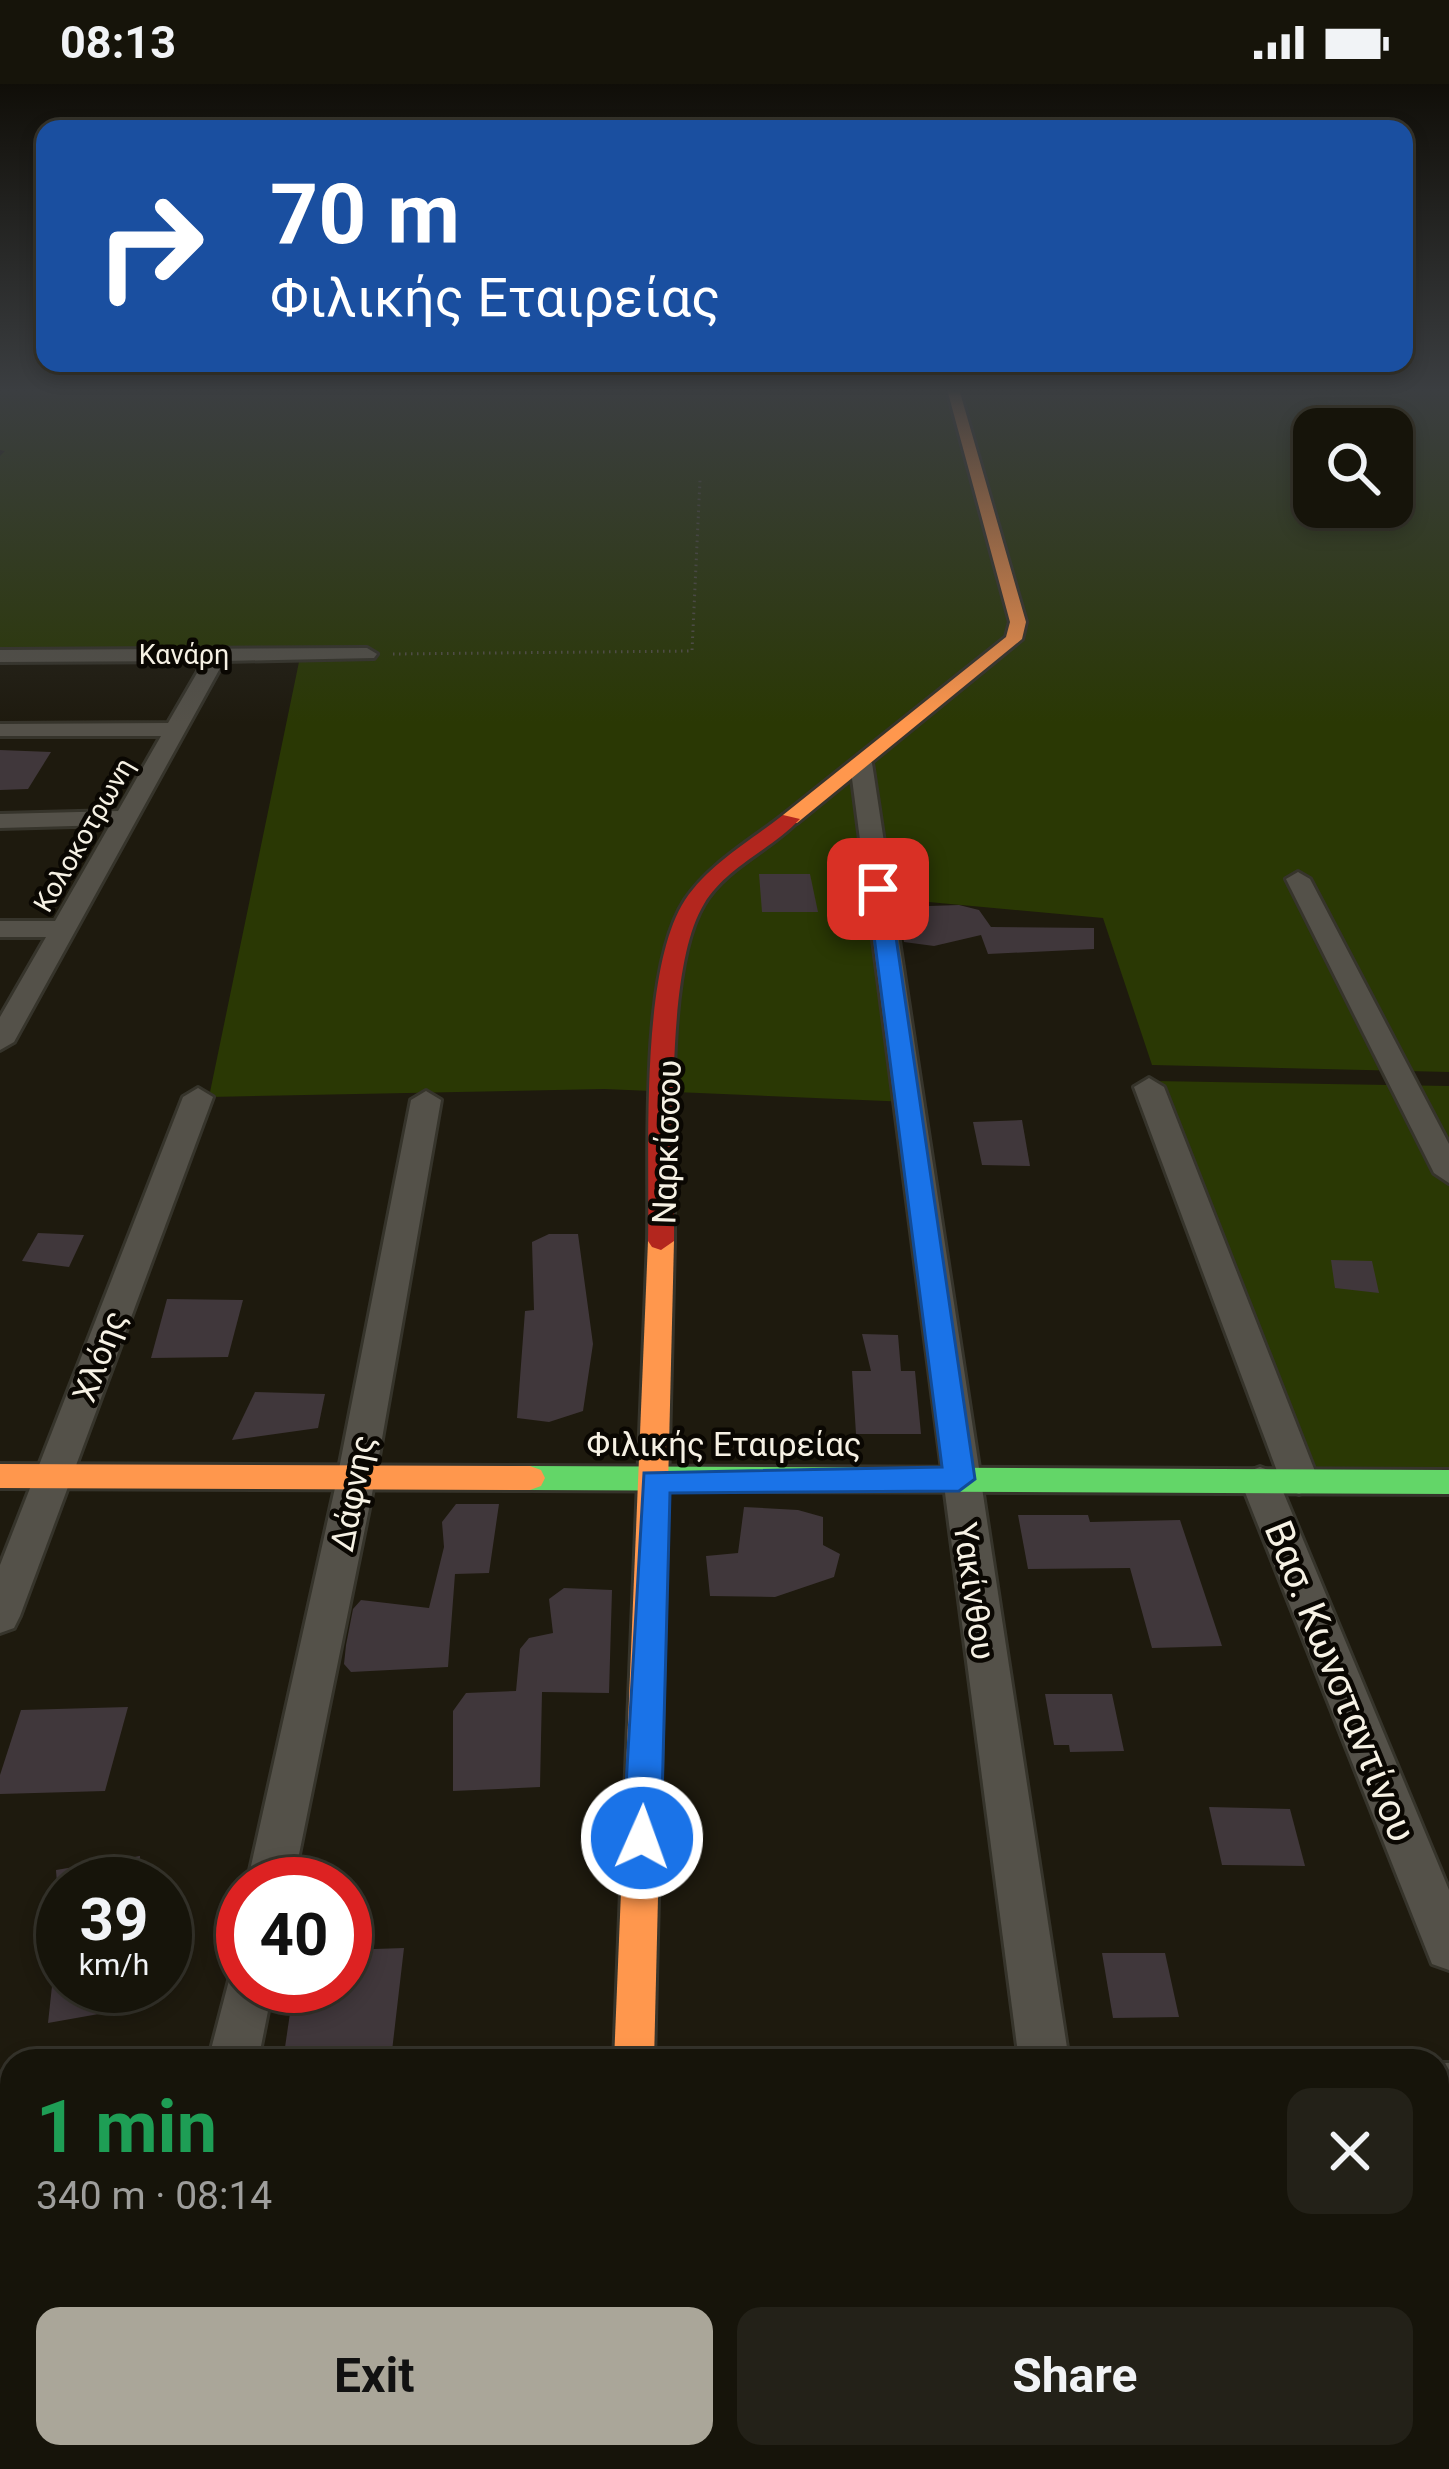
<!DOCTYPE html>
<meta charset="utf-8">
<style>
:root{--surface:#16140a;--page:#232118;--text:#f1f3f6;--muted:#9e9e9c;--line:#35332b;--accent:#aaa699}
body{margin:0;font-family:Roboto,sans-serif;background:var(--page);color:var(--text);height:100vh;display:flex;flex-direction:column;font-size:45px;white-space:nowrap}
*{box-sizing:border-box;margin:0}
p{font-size:39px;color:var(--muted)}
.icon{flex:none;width:66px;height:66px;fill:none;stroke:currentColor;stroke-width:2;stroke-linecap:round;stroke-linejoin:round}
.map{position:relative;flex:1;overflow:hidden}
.side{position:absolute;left:0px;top:1965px;width:1449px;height:420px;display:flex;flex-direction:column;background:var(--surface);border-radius:36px 36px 0 0;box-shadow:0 6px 18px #0003,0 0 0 3px var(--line)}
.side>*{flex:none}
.banner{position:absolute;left:36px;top:36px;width:1377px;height:252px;border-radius:24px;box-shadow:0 6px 18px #0003,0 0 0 3px var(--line);background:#1a4fa0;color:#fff;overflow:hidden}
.tools{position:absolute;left:1293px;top:324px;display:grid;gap:24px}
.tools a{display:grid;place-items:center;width:120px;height:120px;border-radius:24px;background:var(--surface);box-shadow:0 6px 18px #0003,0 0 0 3px var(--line);font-size:60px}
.speed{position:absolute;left:36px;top:1773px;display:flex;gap:24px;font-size:60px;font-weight:700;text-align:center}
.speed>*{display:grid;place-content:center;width:156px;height:156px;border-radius:50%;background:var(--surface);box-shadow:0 6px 18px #0003,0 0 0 3px var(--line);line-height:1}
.speed small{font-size:30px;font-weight:400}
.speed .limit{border:18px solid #d22;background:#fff;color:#111}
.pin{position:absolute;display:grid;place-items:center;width:102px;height:102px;color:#fff;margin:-51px;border-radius:24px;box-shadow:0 6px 18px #0006}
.me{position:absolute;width:132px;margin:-66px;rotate:2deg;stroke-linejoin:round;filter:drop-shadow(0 0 9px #0008)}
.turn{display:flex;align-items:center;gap:42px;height:252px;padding:0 36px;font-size:54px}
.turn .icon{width:156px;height:156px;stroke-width:2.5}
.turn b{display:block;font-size:84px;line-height:102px}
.round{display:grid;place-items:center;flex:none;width:126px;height:126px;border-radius:24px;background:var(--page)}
.summary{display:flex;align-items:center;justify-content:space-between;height:204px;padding:0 36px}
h1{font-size:72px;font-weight:700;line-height:90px;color:#1e9e55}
.button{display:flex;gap:24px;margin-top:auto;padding:24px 36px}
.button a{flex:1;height:138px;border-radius:24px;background:var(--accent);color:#111;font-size:48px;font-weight:700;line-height:138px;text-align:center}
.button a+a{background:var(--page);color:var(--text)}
.status{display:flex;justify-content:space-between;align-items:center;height:84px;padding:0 60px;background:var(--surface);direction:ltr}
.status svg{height:33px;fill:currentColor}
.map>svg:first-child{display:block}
.green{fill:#2a3804;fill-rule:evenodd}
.building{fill:#40373b}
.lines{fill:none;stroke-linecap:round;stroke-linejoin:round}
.street-casing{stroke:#36342b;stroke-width:6}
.fast-casing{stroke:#36342b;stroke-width:6}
.slow-casing{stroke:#36342b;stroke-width:6}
.jam-casing{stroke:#36342b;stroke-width:6}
.path{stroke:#545048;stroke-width:3;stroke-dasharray:1.5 4.5;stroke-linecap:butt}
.street{fill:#545149;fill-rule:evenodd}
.fast{fill:#63d668;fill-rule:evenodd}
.slow{fill:#ff974d;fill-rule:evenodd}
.jam{fill:#b3261e;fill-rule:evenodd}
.route{fill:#1a73e8;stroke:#114b97;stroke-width:3}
.labels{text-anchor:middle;stroke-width:9;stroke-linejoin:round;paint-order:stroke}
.far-street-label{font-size:27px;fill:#f6f1e4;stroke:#0a0702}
.street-label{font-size:33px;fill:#f6f1e4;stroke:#0a0702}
.near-street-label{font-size:39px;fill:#f6f1e4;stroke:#0a0702}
</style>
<div class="status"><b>08:13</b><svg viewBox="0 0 49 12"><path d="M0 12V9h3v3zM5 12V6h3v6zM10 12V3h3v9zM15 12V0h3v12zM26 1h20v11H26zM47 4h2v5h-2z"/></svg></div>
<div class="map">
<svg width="1449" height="2385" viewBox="0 0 1449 2385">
<rect width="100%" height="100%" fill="#1e1a0e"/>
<g class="green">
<path d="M0 305H1449V988L1152 981 1103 834 896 815 909 1018 604 1005 209 1013 300 573 0 568V372L5 367 0 366ZM1314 345H1392V423H1314Z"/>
<path d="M1154 997 1449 1002V1393L1306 1384Z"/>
</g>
<g class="building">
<path d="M0 666 51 668 28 705 0 706Z"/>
<path d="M759 790H810L818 828H762Z"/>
<path d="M959 821 979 826 991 843 1094 844V865L988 870 981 851 934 862 904 858 901 838 929 822Z"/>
<path d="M1022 1036 1030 1082 982 1081 973 1038Z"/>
<path d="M38 1149 84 1151 69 1183 22 1177Z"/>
<path d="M549 1150H578L593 1260 583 1327 549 1338 517 1334 525 1227 534 1226 532 1158Z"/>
<path d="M1331 1176 1372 1177 1379 1209 1335 1204Z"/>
<path d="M167 1215 243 1216 228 1273 151 1274Z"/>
<path d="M862 1250 898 1251 901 1287H915L921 1350H856L852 1287H871Z"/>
<path d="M255 1308 325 1310 318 1344 232 1356Z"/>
<path d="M456 1420H499L489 1489 455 1490 448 1583 351 1588 344 1580 346 1561 353 1525 361 1516 429 1524 444 1463 442 1438Z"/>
<path d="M744 1423 798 1426 823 1433V1461L840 1470 834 1493 775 1513 710 1512 706 1472 738 1469Z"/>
<path d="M1018 1431H1088L1090 1438 1180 1436 1222 1562 1152 1564 1130 1484 1028 1485Z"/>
<path d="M564 1504 612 1506 609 1609 542 1608 540 1703 453 1707V1627L466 1609 516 1607 520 1565 529 1554 553 1549 549 1515Z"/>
<path d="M1045 1610H1112L1124 1667 1070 1668 1069 1661H1054Z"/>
<path d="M128 1623 105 1707 0 1710V1691L21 1626Z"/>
<path d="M1209 1723 1290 1725 1305 1782 1222 1781Z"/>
<path d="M140 1772 138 1800H57L56 1786Z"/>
<path d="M404 1864 392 1967 284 1970 294 1902H345V1866Z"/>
<path d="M1102 1869H1165L1179 1933 1113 1934Z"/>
<path d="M52 1902H129L127 1925 48 1939Z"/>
</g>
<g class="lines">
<g class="street-casing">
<g id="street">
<path d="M367 564 377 570 374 574 224 577 14 958 0 966V933L46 853H0V837H55L110 741 0 744V730L118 727 161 652H0V640L168 639 204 577 0 578V566Z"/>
<path d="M861 672 872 679 1069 1977H1019L850 679Z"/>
<path d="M1298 788 1310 795 1449 1060V1099L1434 1089 1286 795Z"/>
<path d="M1149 994 1164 1003 1318 1395 1312 1405 1299 1410 1286 1405 1280 1395 1134 1003Z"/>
<path d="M198 1004 213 1013 20 1532 14 1544 0 1549V1481L183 1013Z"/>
<path d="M426 1007 441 1016 375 1395 293 1800H247L337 1395 411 1016Z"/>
<path d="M1260 1383 1273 1388 1279 1398 1449 1806V1886L1432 1880 1241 1398 1247 1388Z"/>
<path d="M243 1881V1902H273L258 1977H208L232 1885Z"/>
<rect x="1437" y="1979" width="12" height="50"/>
<rect x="0" y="2005" width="12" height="50"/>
<path d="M117 2373H175L172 2385H114Z"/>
<path d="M591 2373H649L648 2385H590Z"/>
<path d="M1069 2373H1127L1129 2385H1071Z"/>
</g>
</g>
<g class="fast-casing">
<path id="fast" d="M530 1382 1449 1386V1410L530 1406 519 1402 515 1394 519 1386Z"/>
</g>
<g class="slow-casing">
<g id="slow">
<path d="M947 305H959L1026 538 1022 555 797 739H783V731L1006 553 1010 538Z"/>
<path d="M661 1148 674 1157 654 1977H614L648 1157Z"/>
<path d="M0 1380 530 1382 541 1386 545 1394 541 1402 530 1406 0 1404Z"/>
</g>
</g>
<g class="jam-casing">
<path id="jam" d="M783 731 800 735C771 766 726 783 704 820 663 887 675 1075 674 1157L661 1166 652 1163 648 1157C650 1071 639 887 685 816 709 780 750 757 783 731Z"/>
</g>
<g class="path">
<path d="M1335 345 1326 320 1341 305"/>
<path d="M393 570 692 567 700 396"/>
</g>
<use href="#street" class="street"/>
<use href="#fast" class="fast"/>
<use href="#slow" class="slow"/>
<use href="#jam" class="jam"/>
</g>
<linearGradient id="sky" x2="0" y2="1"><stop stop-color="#100e08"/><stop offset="0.48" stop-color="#3b3e41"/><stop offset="1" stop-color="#3b3e41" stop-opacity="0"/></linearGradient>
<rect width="1449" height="639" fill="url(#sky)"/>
<path class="route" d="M878 799 889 805 975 1395 959 1407 670 1409 661 1754 655 1766 642 1771 629 1766 623 1754 644 1389 942 1383 868 805Z"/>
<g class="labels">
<g class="far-street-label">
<text x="184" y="580">Κανάρη</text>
<text transform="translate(84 751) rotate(-60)" y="9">Κολοκοτρωνη</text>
</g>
<g class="street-label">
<text transform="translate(666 1058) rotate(-88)" y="12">Ναρκίσσου</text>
<text transform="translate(99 1272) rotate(-69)" y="12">Χλόης</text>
<text x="724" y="1372">Φιλικής Εταιρείας</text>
<text transform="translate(352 1409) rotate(-79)" y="12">Δάφνης</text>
<text transform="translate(975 1507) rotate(82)" y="12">Υακίνθου</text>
</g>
<g class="near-street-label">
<text transform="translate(1341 1597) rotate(68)" y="14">Βασ. Κωνσταντίνου</text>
</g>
</g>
</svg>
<div class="tools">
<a><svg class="icon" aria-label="search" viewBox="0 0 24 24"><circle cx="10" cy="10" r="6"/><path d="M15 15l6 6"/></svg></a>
</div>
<div class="speed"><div>39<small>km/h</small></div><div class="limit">40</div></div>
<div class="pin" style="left:878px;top:805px;background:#d93025"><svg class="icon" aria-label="arrive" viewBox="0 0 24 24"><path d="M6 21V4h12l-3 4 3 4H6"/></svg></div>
<svg class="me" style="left:642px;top:1754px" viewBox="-20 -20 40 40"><circle r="17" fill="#1a73e8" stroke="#fff" stroke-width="3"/><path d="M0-11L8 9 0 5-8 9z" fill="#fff"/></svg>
<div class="banner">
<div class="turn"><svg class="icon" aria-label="right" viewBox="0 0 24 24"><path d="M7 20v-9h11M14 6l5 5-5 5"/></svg><div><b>70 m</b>Φιλικής Εταιρείας</div></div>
</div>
<section class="side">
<div class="summary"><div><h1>1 min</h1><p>340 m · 08:14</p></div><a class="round"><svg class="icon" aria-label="close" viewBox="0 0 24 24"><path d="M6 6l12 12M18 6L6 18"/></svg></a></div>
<div class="button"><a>Exit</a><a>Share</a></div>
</section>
</div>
